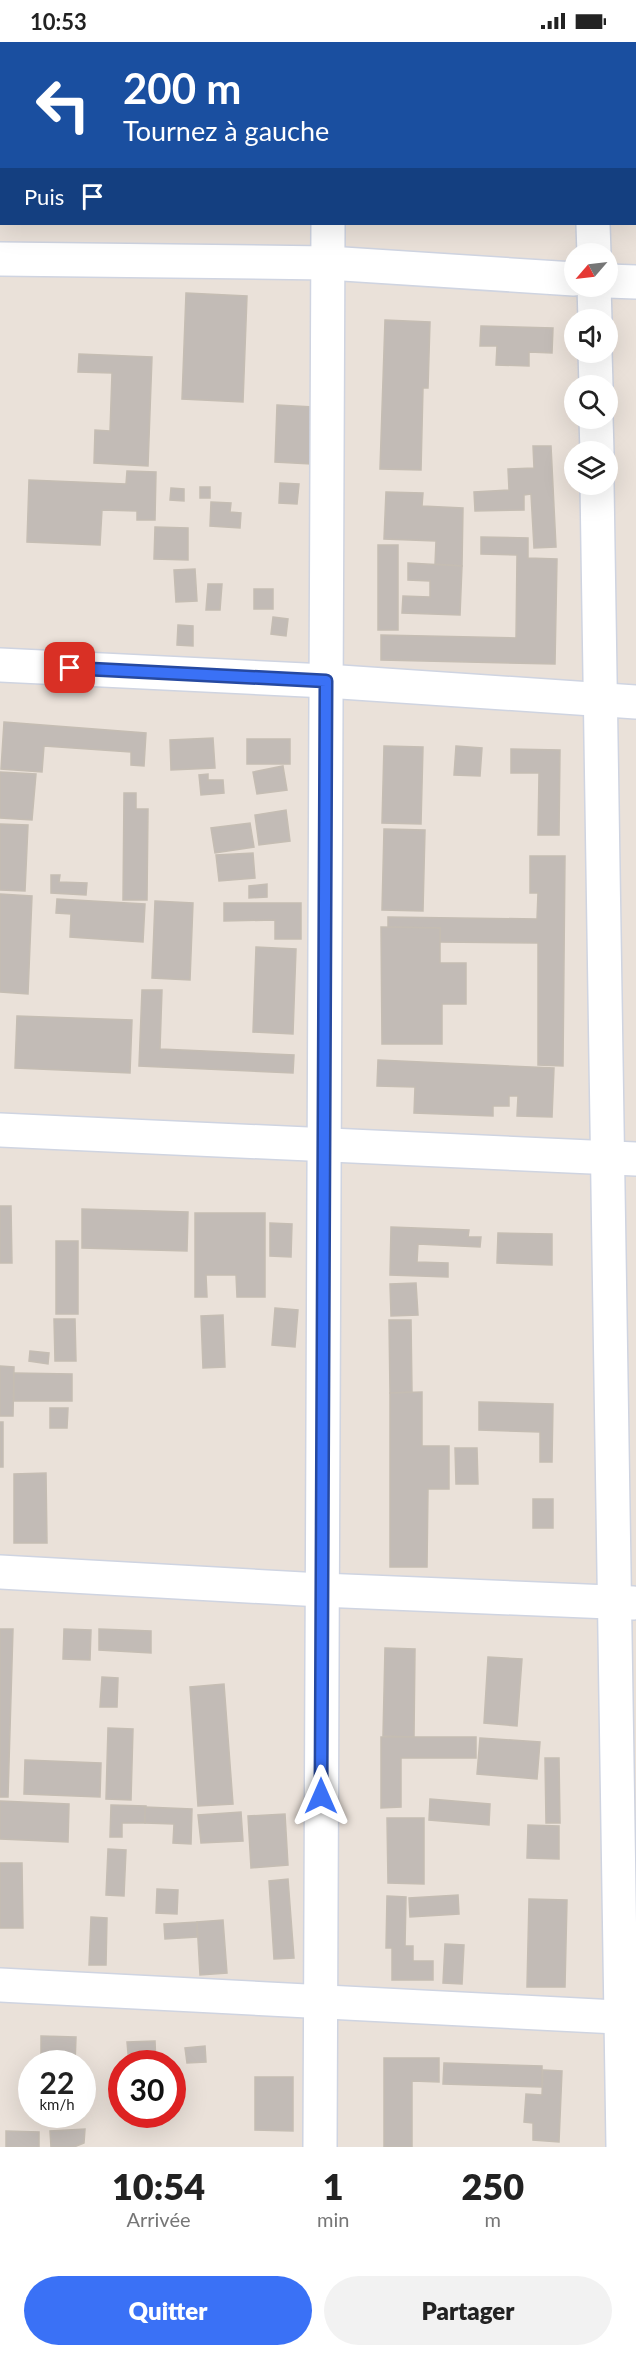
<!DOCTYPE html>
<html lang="fr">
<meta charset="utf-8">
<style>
:root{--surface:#fff;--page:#f2f2f2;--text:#222;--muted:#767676;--accent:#3a71f6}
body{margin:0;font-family:Lato,sans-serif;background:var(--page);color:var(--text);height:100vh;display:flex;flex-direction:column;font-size:22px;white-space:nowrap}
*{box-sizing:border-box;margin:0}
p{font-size:20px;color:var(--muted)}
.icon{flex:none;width:33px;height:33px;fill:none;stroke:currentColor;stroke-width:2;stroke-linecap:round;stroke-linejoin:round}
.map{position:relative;height:2105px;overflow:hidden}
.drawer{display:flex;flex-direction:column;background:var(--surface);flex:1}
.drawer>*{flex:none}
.guide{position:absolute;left:0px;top:0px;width:636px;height:183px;box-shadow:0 6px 24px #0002;background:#1a4fa0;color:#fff;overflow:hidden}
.needle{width:39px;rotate:242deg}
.buttons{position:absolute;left:564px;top:201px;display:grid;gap:12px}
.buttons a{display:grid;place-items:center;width:54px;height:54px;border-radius:50%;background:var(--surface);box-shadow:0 6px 24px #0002;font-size:30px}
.speed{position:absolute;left:18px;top:2008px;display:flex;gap:12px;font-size:30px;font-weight:700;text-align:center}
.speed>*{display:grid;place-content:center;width:78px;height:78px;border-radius:50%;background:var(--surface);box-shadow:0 6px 24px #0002;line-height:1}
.speed small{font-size:15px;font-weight:400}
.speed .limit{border:9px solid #d22;background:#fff;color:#111}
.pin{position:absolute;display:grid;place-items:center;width:51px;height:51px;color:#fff;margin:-26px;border-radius:12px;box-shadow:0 3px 9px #0006}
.me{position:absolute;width:66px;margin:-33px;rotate:0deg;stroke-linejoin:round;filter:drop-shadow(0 0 4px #0008)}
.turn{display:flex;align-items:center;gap:21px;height:126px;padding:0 24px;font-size:27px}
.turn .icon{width:78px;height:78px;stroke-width:2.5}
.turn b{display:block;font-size:42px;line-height:51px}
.then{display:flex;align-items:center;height:57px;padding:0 24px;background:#0003;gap:12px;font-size:22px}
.eta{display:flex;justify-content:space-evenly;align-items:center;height:102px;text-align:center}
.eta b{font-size:36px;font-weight:800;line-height:42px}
.primary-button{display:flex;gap:12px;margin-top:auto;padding:12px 24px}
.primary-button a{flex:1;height:69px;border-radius:36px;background:var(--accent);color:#fff;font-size:24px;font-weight:800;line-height:69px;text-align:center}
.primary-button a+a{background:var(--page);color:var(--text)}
.status{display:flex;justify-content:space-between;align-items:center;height:42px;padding:0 30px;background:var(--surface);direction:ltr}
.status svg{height:16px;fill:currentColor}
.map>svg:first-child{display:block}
.building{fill:#c2bbb6;stroke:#c5bdb3;stroke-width:1.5}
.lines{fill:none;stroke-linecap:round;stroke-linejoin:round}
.minor-casing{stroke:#cfd4e1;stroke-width:36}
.tertiary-casing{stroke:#cfd4e1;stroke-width:36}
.minor{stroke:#fff;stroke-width:33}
.tertiary{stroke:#fff;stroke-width:33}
.route-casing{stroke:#2649a0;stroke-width:15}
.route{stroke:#3a71f6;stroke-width:10}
</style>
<div class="status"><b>10:53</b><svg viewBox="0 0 49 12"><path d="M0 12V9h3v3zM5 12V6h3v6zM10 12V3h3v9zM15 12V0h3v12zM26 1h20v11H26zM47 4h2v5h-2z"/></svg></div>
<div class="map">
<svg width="636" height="2105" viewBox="0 0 636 2105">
<rect width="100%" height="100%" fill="#eae1d9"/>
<g class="building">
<path d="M395 0H456L455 2Z"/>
<path d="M633 0H636V83H634Z"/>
<path d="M634 118H636V181L634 143Z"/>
<path d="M186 251 247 254 243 360 182 357Z"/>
<path d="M385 278 430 280 428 346H423L421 428 380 427Z"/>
<path d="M481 284 553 286 552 311 529 310V324L496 323 497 304H480Z"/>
<path d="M79 312 152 315 148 424 94 421 95 388 110 389 112 331 78 330Z"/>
<path d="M277 363 313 365 311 422 275 420Z"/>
<path d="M533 404H551L556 505 534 506 531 452 524 453V468L475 469 474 450 509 448 508 427 534 426Z"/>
<path d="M127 429 156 430 155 478H137V469L102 468 100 503 27 500 29 438 126 442Z"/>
<path d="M280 441 299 442 297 462 279 461Z"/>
<rect x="200" y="445" width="10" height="11"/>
<path d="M171 446 184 447V459L170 458Z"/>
<path d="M386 450 423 451 422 464 463 466 462 524 435 522 436 499 384 497Z"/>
<path d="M211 460 231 461 230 470 241 471 240 486 210 484Z"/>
<path d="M155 485 188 486V518L154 517Z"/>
<path d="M481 495 528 496V516L557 517 555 622 381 618V593L516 596 517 513 481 512Z"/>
<rect x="378" y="503" width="20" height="85"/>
<path d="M408 521 462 524 460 573 402 571 403 554 430 555V539L408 538Z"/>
<path d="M195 527 197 559 176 560 174 528Z"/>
<path d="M208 542H222L220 568H206Z"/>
<rect x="254" y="547" width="19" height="20"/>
<path d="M273 575 288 577 286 594 271 592Z"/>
<path d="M178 583 193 584V604L177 603Z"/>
<path d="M4 680 146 691 144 724 131 723V710L44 704 42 730 1 727Z"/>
<path d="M213 696 215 726 171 728 170 698Z"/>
<rect x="247" y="697" width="43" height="25"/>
<path d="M384 704 423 705 421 782 382 781Z"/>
<path d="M456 704 482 706 480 734 454 733Z"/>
<path d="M511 707 560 708 559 793H538L539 731H511Z"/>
<path d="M283 724 287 748 257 752 253 730Z"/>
<path d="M0 730 36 732 32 778 0 776Z"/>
<path d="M208 732V738H223L224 751 201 753 199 733Z"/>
<path d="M124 751H136V767H148L147 858H123Z"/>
<path d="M286 768 290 799 259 803 255 773Z"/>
<path d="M250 781 254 805 215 811 211 786Z"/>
<path d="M0 782 28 783 25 849 0 848Z"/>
<path d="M384 787 425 788 423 869 382 868Z"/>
<path d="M253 811 255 836 219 839 216 813Z"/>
<path d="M530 814H565L563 1024 538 1023V901L440 900V886L388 885V875L537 877 538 851H530Z"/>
<path d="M51 833H60L59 840 87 841 86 853 51 851Z"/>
<path d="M267 842V855L249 856V844Z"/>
<path d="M0 852 32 854 28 952 0 950Z"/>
<path d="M57 857 145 862 143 900 70 895 71 872 56 871Z"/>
<path d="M155 859 193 861 190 938 152 936Z"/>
<path d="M224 861H301V897H275V878L224 879Z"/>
<path d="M381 885 440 886V921H466V962H442V1002H382Z"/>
<path d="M256 905 296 907 293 992 253 990Z"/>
<path d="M142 948H162L160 1007 294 1013 293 1031 139 1024Z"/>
<path d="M17 974 132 978 130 1031 15 1026Z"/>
<path d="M378 1018 554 1026 552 1075 517 1074 518 1054H509V1064H493V1074L414 1071 415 1045 377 1044Z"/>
<path d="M0 1164H11L12 1221H0Z"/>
<path d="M82 1167 188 1170 187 1209 82 1206Z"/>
<path d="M195 1171H265V1255H237L236 1233H206L207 1255H195Z"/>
<path d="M270 1181 292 1182 291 1215 270 1214Z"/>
<path d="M391 1185 469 1188 468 1195H481L480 1205 418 1202 417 1220 448 1221V1235L390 1233Z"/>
<path d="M498 1191 552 1192V1223L497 1221Z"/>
<rect x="56" y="1199" width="22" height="73"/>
<path d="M416 1241 418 1273 391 1274 390 1242Z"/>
<path d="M275 1266 298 1268 295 1305 272 1303Z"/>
<path d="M223 1273 225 1325 203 1326 201 1274Z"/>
<path d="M54 1277H75L76 1319H55Z"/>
<path d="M389 1278H411L412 1350 390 1351Z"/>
<path d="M30 1309 49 1311 48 1322 29 1319Z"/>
<path d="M0 1324 14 1325 13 1374H0Z"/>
<path d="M14 1331 72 1332V1359H14Z"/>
<path d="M422 1350V1404H449V1447H428L427 1525H390V1351Z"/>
<path d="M479 1360 553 1362 552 1420H540V1390L479 1388Z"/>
<path d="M50 1366H68L67 1386H50Z"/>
<rect x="0" y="1380" width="3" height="45"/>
<path d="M455 1406H477L478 1442H456Z"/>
<path d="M46 1431 47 1501H14V1432Z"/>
<rect x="533" y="1457" width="20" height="29"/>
<path d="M0 1587H13L8 1755H0Z"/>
<path d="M64 1587 91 1588 90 1618 63 1617Z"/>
<path d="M99 1587 151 1589V1611L99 1608Z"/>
<path d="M385 1606 415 1607 414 1695 383 1694Z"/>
<path d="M488 1615 522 1617 517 1684 484 1681Z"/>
<path d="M102 1635 118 1636 117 1665H100Z"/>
<path d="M224 1642 233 1762 198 1764 190 1645Z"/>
<path d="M108 1686 133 1687 131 1758 106 1757Z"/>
<path d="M381 1695H476V1716H401V1765L381 1766Z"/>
<path d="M480 1696 540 1700 537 1737 477 1732Z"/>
<path d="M545 1716H559L560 1781H546Z"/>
<path d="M25 1718 101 1721 100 1755 24 1752Z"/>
<path d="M430 1757 490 1762 489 1783 429 1778Z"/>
<path d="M0 1759 69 1762 68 1800 0 1797Z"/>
<path d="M111 1763 146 1764 145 1781H122V1795H110Z"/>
<path d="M145 1765 192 1767 191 1802 173 1801 174 1782 145 1781Z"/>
<path d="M241 1770 243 1799 201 1801 198 1773Z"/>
<path d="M285 1772 288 1823 251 1826 248 1774Z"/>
<path d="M387 1776H424V1842L388 1841Z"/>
<path d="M528 1783 559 1784V1817L527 1816Z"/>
<path d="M108 1807 126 1808 124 1854 106 1853Z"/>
<path d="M0 1821H22L23 1886H0Z"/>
<path d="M288 1837 294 1916 274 1917 269 1839Z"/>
<path d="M157 1847 178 1848 177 1872 156 1871Z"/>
<path d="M458 1853 459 1872 410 1875 409 1856Z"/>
<path d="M387 1854 406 1855 405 1904H413V1919H433V1938H392V1906H386Z"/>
<path d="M529 1857 567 1858 565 1945H527Z"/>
<path d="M91 1875 107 1876 106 1923H89Z"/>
<path d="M223 1878 227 1931 200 1933 197 1880Z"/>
<path d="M197 1880V1895L165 1897 164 1882Z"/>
<path d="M445 1902 464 1903 462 1942 443 1941Z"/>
<path d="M41 1994 76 1995 75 2022H41Z"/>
<path d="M155 1999 156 2022H129L127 2000Z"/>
<path d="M205 2004 206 2020 187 2021 185 2006Z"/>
<path d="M384 2016H439V2040L412 2039V2105H384Z"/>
<path d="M444 2021 542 2024V2045L443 2042Z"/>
<path d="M543 2028 562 2029 559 2100 533 2098V2081L524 2080 526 2052 542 2053Z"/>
<path d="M255 2035H293V2089L255 2088Z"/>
<path d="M39 2073H74L73 2081 39 2080Z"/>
<path d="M85 2087 84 2101 74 2105H51L50 2089Z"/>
<path d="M6 2089 39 2090V2105H6Z"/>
</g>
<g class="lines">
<g class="minor-casing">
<g id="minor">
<path d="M591 0V2"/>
<path d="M329 2V0"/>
<path d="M593 182 594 212"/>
<path d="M0 217 328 221 574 237"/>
<path d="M608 239 636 240"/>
<path d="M594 244 595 278"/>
<path d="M595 310 596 344"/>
<path d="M596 376 597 410"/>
<path d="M597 442 623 2105"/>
<path d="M0 623 326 639 636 660"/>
<path d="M0 1530 321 1548 633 1561"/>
<path d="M0 1943 636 1976"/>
<path d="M320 2105 328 182"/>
</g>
</g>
<g class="tertiary-casing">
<path id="tertiary" d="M0 1088 636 1117"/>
</g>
<use href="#minor" class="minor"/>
<use href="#tertiary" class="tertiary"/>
</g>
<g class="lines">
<g class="route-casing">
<path id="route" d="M70 626 326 639 321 1754"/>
</g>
<use href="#route" class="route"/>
</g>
</svg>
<div class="buttons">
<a><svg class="needle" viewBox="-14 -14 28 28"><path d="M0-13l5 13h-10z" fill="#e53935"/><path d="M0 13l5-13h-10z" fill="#767676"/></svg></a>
<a><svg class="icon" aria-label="sound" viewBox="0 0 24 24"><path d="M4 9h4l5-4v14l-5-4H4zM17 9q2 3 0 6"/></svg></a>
<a><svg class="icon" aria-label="search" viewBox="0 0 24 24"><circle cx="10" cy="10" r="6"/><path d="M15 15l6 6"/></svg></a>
<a><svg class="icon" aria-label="layers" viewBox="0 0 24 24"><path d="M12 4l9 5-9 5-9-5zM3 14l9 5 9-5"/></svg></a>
</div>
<div class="speed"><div>22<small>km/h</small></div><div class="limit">30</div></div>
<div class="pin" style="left:70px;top:626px;background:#d93025"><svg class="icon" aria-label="arrive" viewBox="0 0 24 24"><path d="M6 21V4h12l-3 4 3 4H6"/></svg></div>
<svg class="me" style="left:321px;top:1754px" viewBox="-20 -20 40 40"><path d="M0-17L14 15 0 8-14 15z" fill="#3a71f6" stroke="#fff" stroke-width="4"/></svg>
<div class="guide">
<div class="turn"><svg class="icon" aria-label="left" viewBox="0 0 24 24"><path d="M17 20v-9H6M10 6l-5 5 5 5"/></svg><div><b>200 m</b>Tournez à gauche</div></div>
<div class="then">Puis<svg class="icon" aria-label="arrive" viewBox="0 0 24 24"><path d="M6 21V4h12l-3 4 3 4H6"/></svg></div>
</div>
</div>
<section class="drawer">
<div class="eta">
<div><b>10:54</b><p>Arrivée</p></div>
<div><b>1</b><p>min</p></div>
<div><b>250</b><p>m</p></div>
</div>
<div class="primary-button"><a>Quitter</a><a>Partager</a></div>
</section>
